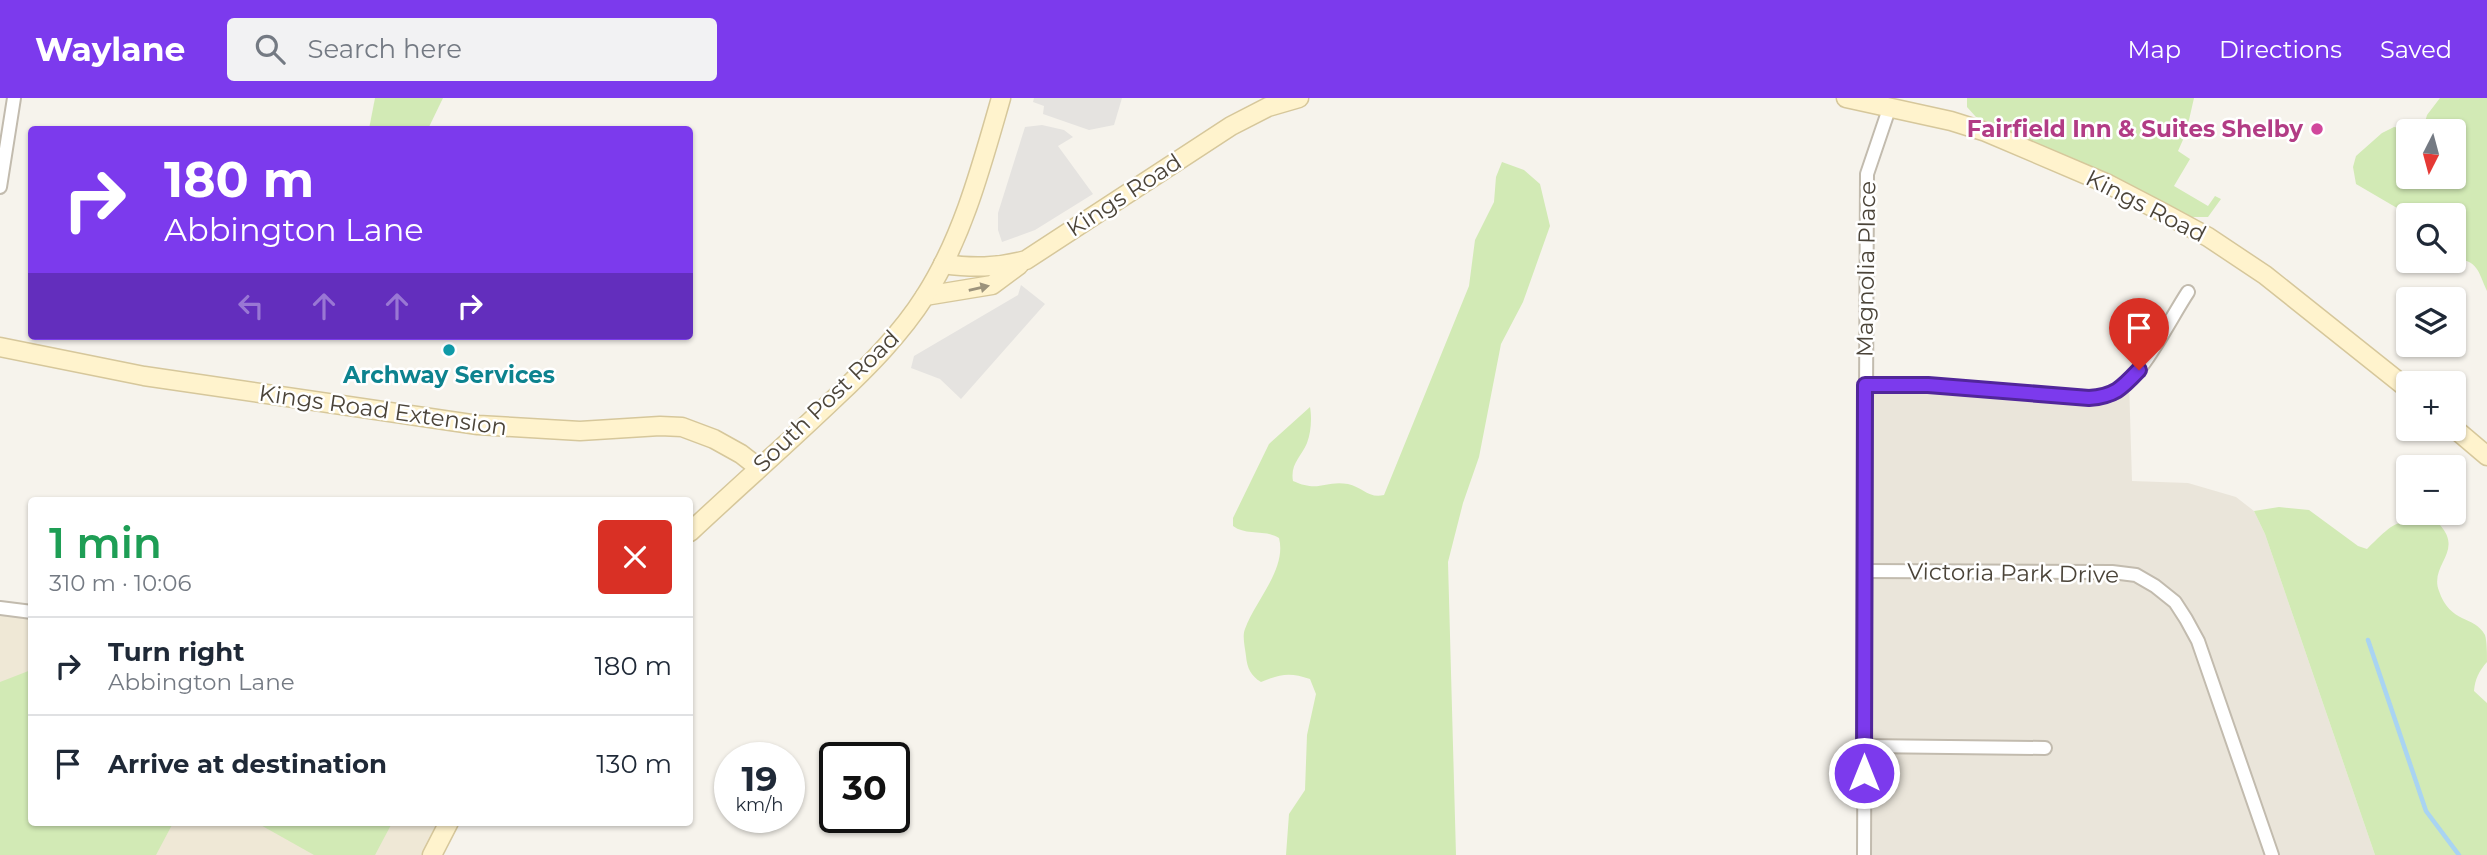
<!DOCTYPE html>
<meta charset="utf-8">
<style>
:root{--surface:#fff;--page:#f2f2f3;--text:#1f2937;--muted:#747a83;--line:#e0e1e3;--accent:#7c3aed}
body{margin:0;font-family:Montserrat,sans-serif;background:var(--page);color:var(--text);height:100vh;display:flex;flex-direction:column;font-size:26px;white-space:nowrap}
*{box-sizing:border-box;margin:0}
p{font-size:23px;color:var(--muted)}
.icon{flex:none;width:38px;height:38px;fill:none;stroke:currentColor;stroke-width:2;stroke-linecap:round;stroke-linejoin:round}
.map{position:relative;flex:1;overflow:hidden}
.sheet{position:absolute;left:28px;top:399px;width:665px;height:329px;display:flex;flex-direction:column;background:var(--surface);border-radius:7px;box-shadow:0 2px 5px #0004}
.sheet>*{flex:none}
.guide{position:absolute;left:28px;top:28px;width:665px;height:214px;border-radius:7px;box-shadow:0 2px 5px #0004;background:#7c3aed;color:#fff;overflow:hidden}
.needle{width:46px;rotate:186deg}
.controls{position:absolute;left:2396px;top:21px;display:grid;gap:14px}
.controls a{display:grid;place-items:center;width:70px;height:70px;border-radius:7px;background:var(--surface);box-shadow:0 2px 5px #0004;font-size:35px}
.speed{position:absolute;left:714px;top:644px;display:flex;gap:14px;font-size:35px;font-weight:700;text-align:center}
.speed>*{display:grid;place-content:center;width:91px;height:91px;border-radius:50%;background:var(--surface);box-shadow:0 2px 5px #0004;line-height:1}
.speed small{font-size:18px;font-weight:400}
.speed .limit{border:4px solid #111;border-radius:10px;background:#fff;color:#111}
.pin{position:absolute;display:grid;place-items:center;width:60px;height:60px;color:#fff;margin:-72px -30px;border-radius:50% 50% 50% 0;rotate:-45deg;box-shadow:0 0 7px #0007}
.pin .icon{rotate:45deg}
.me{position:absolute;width:77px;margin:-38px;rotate:0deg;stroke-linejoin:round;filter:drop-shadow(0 0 5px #0008)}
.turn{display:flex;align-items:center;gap:24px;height:147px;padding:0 21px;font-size:32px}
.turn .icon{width:91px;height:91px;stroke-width:2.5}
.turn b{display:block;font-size:49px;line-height:60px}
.lanes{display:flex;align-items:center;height:66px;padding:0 21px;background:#0003;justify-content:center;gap:35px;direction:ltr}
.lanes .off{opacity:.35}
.round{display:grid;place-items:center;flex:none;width:74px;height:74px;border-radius:7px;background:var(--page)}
.summary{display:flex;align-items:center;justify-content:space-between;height:119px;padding:0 21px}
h1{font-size:42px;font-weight:600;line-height:52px;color:#1e9e55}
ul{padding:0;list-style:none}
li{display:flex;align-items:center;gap:21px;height:98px;padding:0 21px;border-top:2px solid var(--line)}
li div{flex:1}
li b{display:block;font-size:26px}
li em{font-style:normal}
header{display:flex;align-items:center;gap:42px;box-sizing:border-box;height:98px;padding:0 35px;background:var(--accent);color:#fff}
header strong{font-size:33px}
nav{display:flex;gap:38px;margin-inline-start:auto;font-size:24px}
.search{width:490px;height:63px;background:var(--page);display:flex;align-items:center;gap:18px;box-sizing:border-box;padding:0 24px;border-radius:7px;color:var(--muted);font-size:26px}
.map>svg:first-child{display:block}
.residential{fill:#eae5da}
.education{fill:#efe8d6}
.green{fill:#d2eab5}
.parking{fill:#e5e3e0}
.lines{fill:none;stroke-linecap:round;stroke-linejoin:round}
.stream{stroke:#a9d4f2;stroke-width:4.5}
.street-casing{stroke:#c2bbae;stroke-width:16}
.secondary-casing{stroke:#d6c79b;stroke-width:21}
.street{stroke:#fff;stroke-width:12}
.secondary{stroke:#fff3cd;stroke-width:18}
.oneway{fill:#9c937c}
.route-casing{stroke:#51269a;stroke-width:18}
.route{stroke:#7c3aed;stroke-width:12}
.hotel-dot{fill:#d1479c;stroke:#fff;stroke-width:2.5}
.culture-dot{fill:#0f9aa8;stroke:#fff;stroke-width:2.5}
.labels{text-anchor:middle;stroke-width:5;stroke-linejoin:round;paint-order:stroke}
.hotel-label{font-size:23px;font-weight:bold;fill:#b23c85;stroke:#fff;text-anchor:end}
.street-label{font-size:23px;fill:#4b4439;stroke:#fff}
.culture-label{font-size:23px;font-weight:bold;fill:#0d838f;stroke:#fff}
</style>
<header>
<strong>Waylane</strong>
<div class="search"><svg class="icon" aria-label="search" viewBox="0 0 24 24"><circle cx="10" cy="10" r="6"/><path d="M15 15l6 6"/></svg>Search here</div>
<nav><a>Map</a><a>Directions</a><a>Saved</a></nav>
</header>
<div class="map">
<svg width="2487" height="757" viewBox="0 0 2487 757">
<rect width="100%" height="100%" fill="#f6f3ec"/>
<path class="residential" d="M2129 283 2132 383 2188 385 2236 399 2254 413 2265 436 2375 757H1864L1865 287 2089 300Z"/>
<path class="education" d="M0 510 31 514 32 724 449 725 432 757H0Z"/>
<g class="green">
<path d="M375 0H443L428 31H369Z"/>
<path d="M1967 0H2194L2186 35 2178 53 2190 61 2174 88 2208 108 2215 98 2221 101 2208 119H2192L1976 19 1967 9Z"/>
<path d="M2440 0H2487V193C2478 173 2478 162 2454 161V117H2409L2356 86 2353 69 2356 58 2382 35 2394 29 2416 33H2408V79H2454V33H2419L2423 31 2427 17Z"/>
<path d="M1502 64 1524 72 1540 86 1550 128 1523 204 1501 246 1479 359 1463 405 1448 464 1456 757H1286L1289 716 1305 692 1307 637 1316 596 1310 581C1290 574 1280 576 1261 584 1251 578 1247 570 1246 558 1245 549 1242 538 1245 531 1255 503 1287 471 1279 440 1265 431 1246 438 1233 428V420L1269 346 1310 309C1312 320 1311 335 1307 345 1301 359 1290 366 1293 383 1319 395 1325 382 1348 386 1362 389 1369 401 1384 397L1469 188 1475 142 1494 104 1496 79Z"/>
<path d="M2279 409 2309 412 2358 448 2367 451C2399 420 2394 422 2440 427 2464 454 2429 467 2439 493 2450 526 2474 517 2485 537 2487 544 2487 556 2487 564 2479 573 2475 581 2474 593L2487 605V757H2375L2265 436 2254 413Z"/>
<path d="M31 572 32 724 173 725 156 757H0V584Z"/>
<path d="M257 725H392L375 757H314Z"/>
</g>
<g class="parking">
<path d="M1034 0H1122L1114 27 1089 32 1043 16 1044 8 1033 4Z"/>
<path d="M1042 27 1064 32 1073 39 1058 48 1093 96 1035 132 1002 144 998 132V115L1025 29Z"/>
<path d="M1021 187 1045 206 961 301 940 281 911 270 914 258 1018 197Z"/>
</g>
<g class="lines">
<path class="stream" d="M2368 542 2426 713 2459 757"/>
<g class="street-casing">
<g id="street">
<path d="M0 89 14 0"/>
<path d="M1865 287H1929L2089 300C2099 299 2107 298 2116 294 2142 279 2170 221 2188 194"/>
<path d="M1864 473 2112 474 2136 477 2155 488 2175 504 2186 521 2198 543 2272 757"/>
<path d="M0 510 32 514"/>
<path d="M1864 648 2045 650"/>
<path d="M1864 757 1867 76 1890 8"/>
</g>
</g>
<g class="secondary-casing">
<g id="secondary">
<path d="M1846 0 1951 23 1986 34 2108 86 2160 113 2208 139 2265 177 2408 291"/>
<path d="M943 166C972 170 997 170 1026 162L1231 28 1268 9 1299 0"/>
<path d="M925 198 992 187 1019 167"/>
<path d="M0 249 144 278 478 327 580 333 660 328 682 329 714 341 741 356 759 370"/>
<path d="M2454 330 2487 358"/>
<path d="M690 434C738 389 787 346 834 301 867 270 901 236 925 198 963 139 982 66 1001 0"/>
<path d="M432 757 449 724"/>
</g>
</g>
<use href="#street" class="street"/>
<use href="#secondary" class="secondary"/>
</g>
<defs><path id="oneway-solid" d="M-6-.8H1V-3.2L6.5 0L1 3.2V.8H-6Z" transform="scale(1.75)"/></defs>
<use class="oneway" href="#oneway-solid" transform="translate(979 190) rotate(-13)"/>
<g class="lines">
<g class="route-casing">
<path id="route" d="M1864 675 1865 287H1928L2089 300C2115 298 2122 290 2139 272"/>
</g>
<use href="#route" class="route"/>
</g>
<circle class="hotel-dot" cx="2317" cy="31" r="7"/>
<circle class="culture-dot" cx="449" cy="252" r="7"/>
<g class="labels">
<g class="hotel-label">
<text x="2303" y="39">Fairfield Inn &amp; Suites Shelby</text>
</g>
<g class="street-label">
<text transform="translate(1124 97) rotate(-33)" y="8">Kings Road</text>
<text transform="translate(2146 108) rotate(27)" y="8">Kings Road</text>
<text transform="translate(1866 171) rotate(-89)" y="8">Magnolia Place</text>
<text transform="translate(826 303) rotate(-44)" y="8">South Post Road</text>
<text transform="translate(383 312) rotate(8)" y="8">Kings Road Extension</text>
<text transform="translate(2013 475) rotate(1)" y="8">Victoria Park Drive</text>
</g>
<g class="culture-label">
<text x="449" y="285">Archway Services</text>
</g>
</g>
</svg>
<div class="controls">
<a><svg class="needle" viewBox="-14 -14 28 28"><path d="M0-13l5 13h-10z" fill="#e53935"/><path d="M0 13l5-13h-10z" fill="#747a83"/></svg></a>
<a><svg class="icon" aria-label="search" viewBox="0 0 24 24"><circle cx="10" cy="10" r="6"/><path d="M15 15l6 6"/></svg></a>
<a><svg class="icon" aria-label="layers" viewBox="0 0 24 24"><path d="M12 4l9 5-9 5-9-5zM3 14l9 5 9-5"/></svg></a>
<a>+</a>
<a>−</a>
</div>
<div class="speed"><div>19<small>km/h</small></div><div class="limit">30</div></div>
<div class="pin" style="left:2139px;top:272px;background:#d93025"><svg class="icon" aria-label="arrive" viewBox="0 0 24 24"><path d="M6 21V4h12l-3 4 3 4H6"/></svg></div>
<svg class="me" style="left:1864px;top:675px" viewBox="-20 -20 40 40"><circle r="17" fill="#7c3aed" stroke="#fff" stroke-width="3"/><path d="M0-11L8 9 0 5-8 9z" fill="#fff"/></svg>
<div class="guide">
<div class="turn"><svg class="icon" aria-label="right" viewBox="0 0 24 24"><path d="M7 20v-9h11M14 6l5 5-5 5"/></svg><div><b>180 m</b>Abbington Lane</div></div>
<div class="lanes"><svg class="icon off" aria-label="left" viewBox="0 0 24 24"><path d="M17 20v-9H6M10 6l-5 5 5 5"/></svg><svg class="icon off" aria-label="ahead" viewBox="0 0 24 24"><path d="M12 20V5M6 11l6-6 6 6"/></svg><svg class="icon off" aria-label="ahead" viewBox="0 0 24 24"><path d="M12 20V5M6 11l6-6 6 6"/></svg><svg class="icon" aria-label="right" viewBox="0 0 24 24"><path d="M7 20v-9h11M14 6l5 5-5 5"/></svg></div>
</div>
<section class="sheet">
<div class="summary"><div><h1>1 min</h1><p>310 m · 10:06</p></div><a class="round" style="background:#d93025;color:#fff"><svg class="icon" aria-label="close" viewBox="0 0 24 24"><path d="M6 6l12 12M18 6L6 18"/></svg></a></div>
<ul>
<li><svg class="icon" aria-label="right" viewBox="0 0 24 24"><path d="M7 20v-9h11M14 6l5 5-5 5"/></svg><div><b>Turn right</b><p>Abbington Lane</p></div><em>180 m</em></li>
<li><svg class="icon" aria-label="arrive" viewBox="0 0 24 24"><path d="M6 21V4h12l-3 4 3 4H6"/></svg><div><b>Arrive at destination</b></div><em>130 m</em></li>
</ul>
</section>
</div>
